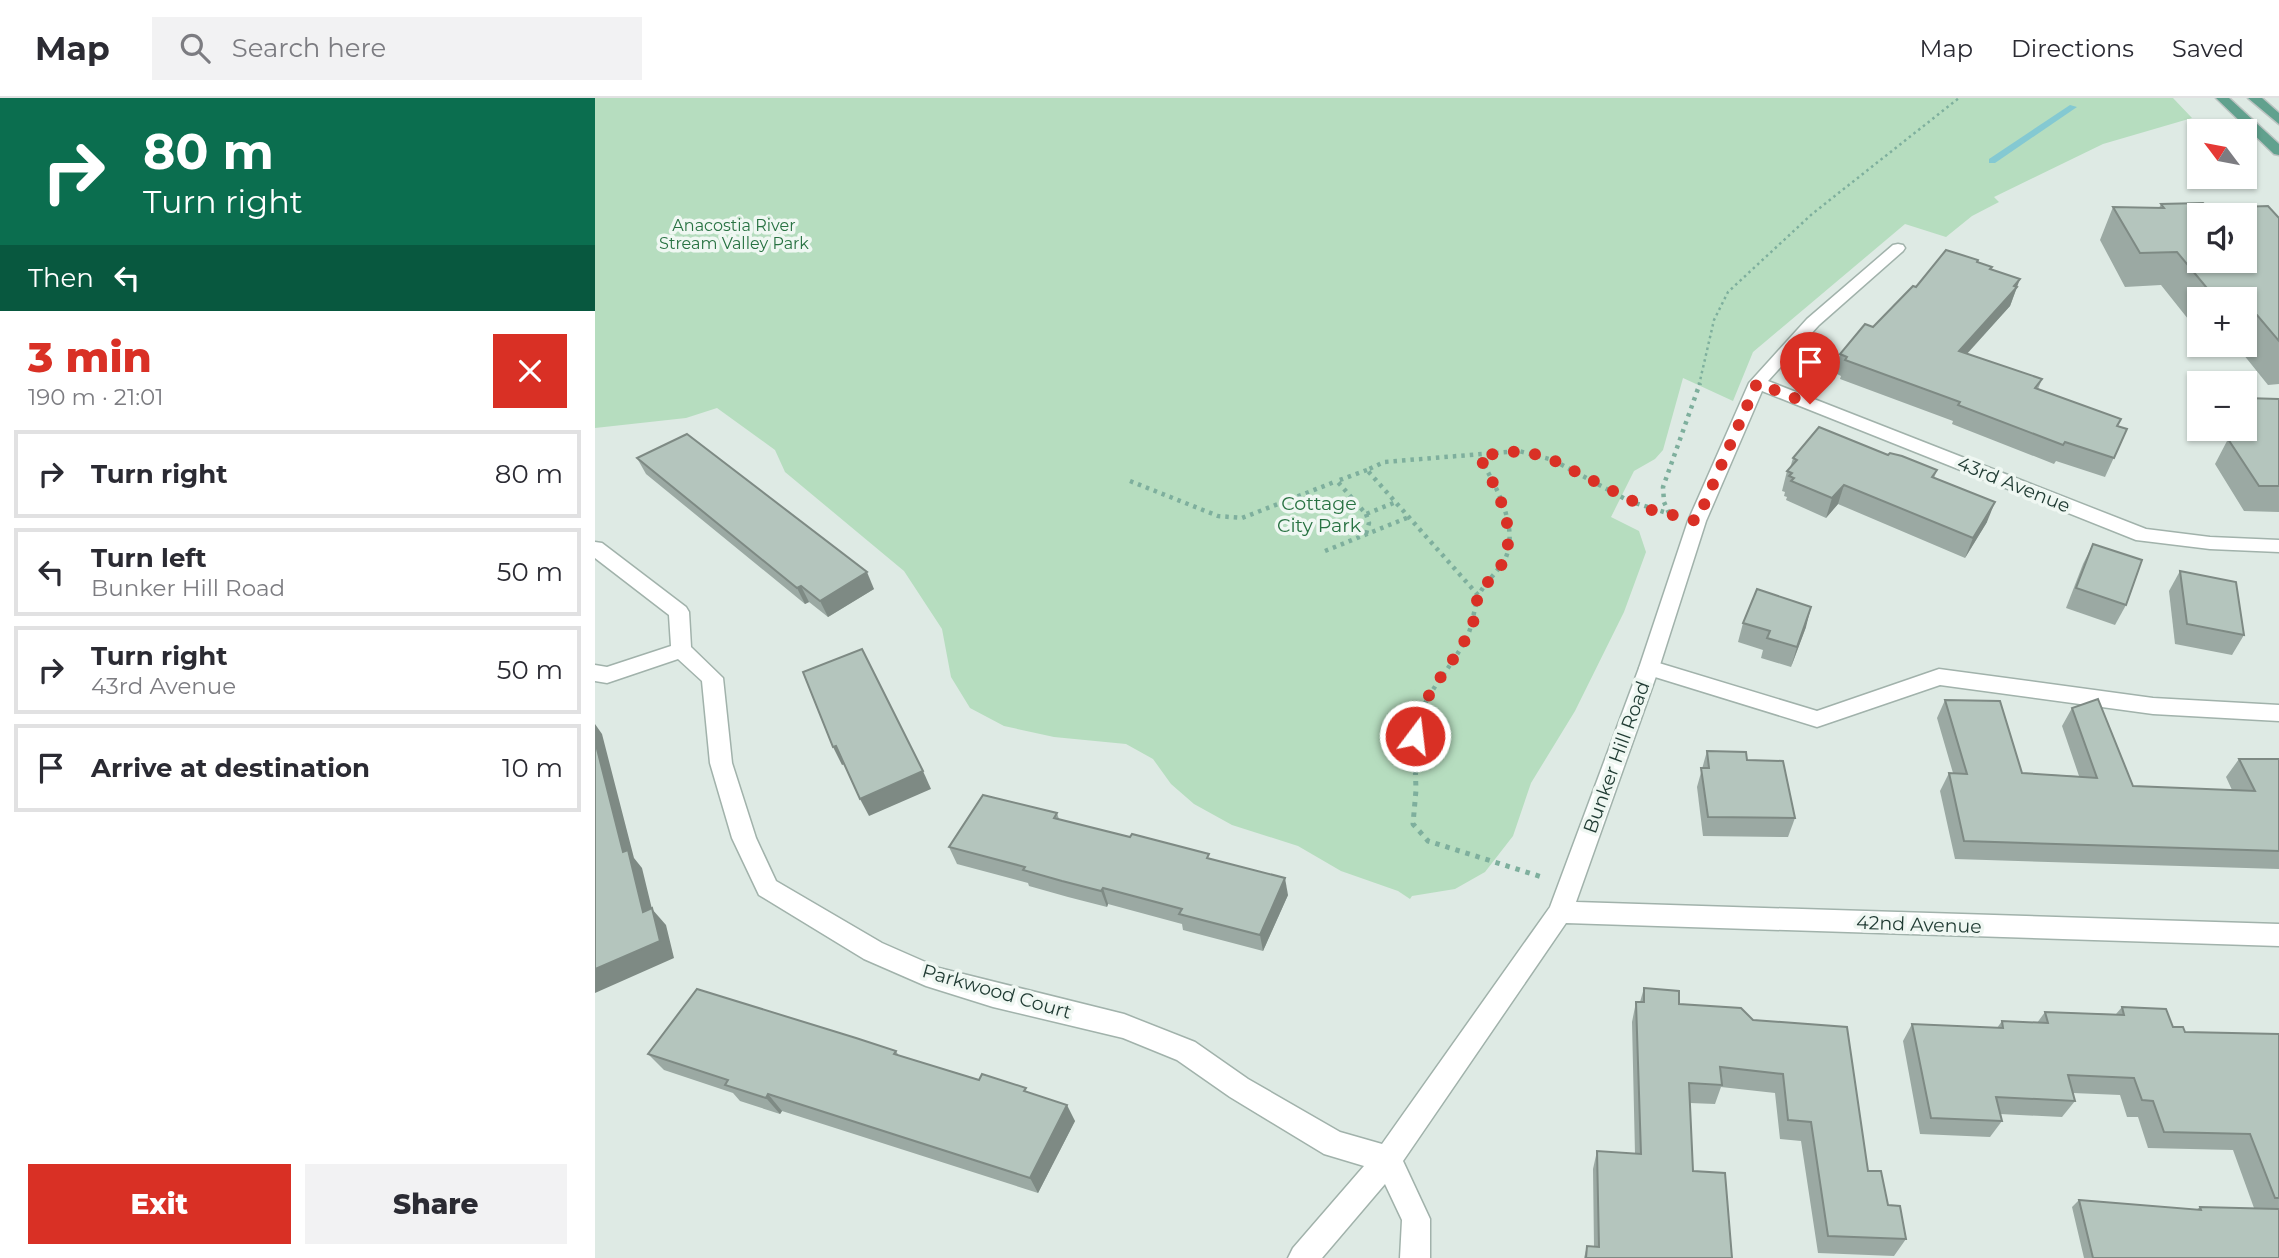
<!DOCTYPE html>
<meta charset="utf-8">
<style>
:root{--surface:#fff;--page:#f2f2f3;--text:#2b2b33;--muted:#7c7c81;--line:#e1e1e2;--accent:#d93025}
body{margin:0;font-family:Montserrat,sans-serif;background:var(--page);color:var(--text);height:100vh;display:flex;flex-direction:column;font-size:26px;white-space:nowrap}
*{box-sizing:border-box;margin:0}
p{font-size:23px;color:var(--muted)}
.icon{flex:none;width:38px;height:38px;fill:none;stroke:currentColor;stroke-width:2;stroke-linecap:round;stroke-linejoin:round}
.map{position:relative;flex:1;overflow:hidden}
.details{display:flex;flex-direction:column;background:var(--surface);width:595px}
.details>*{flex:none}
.top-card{background:#0b6e4f;color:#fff;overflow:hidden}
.needle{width:46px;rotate:302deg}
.buttons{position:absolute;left:1592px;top:21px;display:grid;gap:14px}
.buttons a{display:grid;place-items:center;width:70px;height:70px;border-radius:0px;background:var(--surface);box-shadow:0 2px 5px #0004;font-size:35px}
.pin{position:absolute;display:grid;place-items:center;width:60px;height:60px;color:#fff;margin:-72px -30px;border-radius:50% 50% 50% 0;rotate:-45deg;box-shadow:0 0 7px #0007}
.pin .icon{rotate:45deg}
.me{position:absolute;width:77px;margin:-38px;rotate:15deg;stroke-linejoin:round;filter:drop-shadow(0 0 5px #0008)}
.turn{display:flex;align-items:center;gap:24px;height:147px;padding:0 28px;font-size:32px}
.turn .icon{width:91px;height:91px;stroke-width:2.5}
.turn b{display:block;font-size:49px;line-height:60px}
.then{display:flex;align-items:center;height:66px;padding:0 28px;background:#0003;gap:14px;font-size:26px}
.round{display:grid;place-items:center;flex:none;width:74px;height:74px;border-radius:0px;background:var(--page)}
.head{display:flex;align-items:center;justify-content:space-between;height:119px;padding:0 28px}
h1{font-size:42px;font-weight:800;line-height:52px;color:var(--accent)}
.primary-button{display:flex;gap:14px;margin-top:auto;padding:14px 28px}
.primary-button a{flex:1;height:80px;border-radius:0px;background:var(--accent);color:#fff;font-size:28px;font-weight:800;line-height:80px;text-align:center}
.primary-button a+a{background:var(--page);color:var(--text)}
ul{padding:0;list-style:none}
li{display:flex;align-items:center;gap:21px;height:88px;margin:0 14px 10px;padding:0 14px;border:4px solid var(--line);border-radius:0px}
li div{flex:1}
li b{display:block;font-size:26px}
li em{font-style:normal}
header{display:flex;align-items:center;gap:42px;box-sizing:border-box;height:98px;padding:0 35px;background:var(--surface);border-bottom:2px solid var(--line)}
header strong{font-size:33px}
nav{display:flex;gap:38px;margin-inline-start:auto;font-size:24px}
.search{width:490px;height:63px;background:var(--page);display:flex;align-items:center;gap:18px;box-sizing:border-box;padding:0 24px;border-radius:0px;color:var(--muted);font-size:26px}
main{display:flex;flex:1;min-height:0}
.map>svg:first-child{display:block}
.green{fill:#b6ddbf}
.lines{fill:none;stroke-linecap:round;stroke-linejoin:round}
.stream{fill:#84c9d2;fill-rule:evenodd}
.lane-casing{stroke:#a1b2ab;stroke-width:3}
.street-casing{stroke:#a1b2ab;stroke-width:3}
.primary-casing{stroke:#bcc4c2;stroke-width:3}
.path-far2{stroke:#7eaf9d;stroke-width:2.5;stroke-dasharray:2.5 3.5;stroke-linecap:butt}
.path-far1{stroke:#7eaf9d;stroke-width:4.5;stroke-dasharray:3.5 5;stroke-linecap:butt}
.path{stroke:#7eaf9d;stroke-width:5;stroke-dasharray:4.5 6;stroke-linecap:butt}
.lane{fill:#fff;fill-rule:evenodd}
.street{fill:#fff;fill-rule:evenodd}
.primary{fill:#61a18e;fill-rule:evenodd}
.wall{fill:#9ba9a3}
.shaded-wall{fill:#7e8a84}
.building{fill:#b4c5bd;stroke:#7e8a84;stroke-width:2;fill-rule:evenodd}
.route{stroke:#d93025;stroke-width:12;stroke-dasharray:0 21.6}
.labels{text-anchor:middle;stroke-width:7;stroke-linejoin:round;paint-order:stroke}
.far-park-label{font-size:16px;fill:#287242;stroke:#eff7f2}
.street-label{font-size:19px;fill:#1f3a32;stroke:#eff7f2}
.park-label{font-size:19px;fill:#287242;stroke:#eff7f2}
</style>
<header>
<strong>Map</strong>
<div class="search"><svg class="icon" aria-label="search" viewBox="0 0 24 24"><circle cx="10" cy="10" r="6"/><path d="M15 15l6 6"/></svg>Search here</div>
<nav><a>Map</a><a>Directions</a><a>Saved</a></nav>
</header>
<main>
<section class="details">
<div class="top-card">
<div class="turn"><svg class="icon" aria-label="right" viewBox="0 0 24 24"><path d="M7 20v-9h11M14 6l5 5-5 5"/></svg><div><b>80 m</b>Turn right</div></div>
<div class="then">Then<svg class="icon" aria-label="left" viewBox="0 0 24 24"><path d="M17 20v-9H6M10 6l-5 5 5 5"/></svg></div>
</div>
<div class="head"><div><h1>3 min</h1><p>190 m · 21:01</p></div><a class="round" style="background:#d93025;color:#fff"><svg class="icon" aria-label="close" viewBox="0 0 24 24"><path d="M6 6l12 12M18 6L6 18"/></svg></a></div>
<ul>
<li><svg class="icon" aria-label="right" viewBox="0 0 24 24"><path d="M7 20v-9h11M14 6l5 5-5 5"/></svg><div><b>Turn right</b></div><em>80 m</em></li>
<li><svg class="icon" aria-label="left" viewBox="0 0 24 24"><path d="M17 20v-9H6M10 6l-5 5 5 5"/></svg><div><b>Turn left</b><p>Bunker Hill Road</p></div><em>50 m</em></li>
<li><svg class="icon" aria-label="right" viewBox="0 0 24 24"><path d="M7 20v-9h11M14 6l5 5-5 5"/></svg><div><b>Turn right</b><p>43rd Avenue</p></div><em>50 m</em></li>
<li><svg class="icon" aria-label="arrive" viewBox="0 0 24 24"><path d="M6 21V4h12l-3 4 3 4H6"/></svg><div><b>Arrive at destination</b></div><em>10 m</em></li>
</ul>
<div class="primary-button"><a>Exit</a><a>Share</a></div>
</section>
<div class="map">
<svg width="1684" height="1160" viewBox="0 0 1684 1160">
<rect width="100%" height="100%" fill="#deeae4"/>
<path class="green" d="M0 0H1578L1597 20 1508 46 1399 99 1404 104 1377 118 1351 139 1310 126 1158 254 1138 303 1088 280 1068 352 1060 361 1039 373 1016 419 1044 433 1051 454 1029 514 980 613 936 685 918 738 890 774 860 791 817 798 815 801 803 793 746 773 703 748 637 727 599 706 576 686 558 661 531 646 459 639 409 628 375 610 356 579 347 531 309 473 190 374 180 352 122 310 91 320 0 330Z"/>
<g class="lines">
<path class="stream" d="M1475 7 1482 9 1400 65H1394V61Z"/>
<g class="lane-casing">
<path id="lane" d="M1054 562 1222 613 1344 571 1558 600 1684 607V623L1558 616 1345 587 1222 629 1047 575 1044 570 1047 565Z"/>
</g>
<g class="street-casing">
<path id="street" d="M1303 146 1308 147 1310 150 1308 153 1224 227 1173 283 1551 431 1615 439 1684 442V454L1615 451 1541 442 1167 293 1111 423 1064 570 981 804 1684 826V848L971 825 808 1063 835 1121V1160H805L807 1122 790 1086 727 1160H693L698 1150 769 1068 729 1056 635 999 582 962 528 940 398 909 331 888 269 861 164 797 137 740 115 665 107 583 83 561 12 585 0 583V567L12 569 76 548 74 517 0 460V444L7 445 91 509 94 514 96 549 128 580 137 665 161 740 181 783 287 845 344 870 529 916 600 944 653 981 745 1034 787 1046 955 809 1044 570 1093 423 1154 285 1212 221 1298 147Z"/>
</g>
<g class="primary-casing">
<g id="primary">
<path d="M1621 0H1634L1684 46V57L1679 56Z"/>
<path d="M1653 0H1667L1684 15V26Z"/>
</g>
</g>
<path class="path-far2" d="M1104 287 1119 222 1133 194 1217 116 1364 0"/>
<g class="path-far1">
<path d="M772 372 742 383 771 416 801 404"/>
<path d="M535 383 623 418 647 420 742 383"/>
<path d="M1074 415 1069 404 1068 389 1105 285"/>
<path d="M771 416 774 425 771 436"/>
<path d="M730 453 814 419"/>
<path d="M883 497 772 372 789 364 924 353 958 362 1034 403 1072 415"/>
<path d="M820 664C816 601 847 588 872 539 879 524 879 505 886 493 893 481 905 472 911 459 924 427 899 385 884 358"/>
</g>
<path class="path" d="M820 662 821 692 818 726 833 743 947 779"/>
<use href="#lane" class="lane"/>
<use href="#street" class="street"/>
<use href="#primary" class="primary"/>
</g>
<g class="wall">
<path d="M1566 106 1613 110 1684 120V286L1673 287 1644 251 1617 252 1613 247H1650V201H1605V236L1566 187 1530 189 1505 142 1518 109 1564 110Z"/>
<path d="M1382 165 1422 189 1415 208 1372 256 1447 281 1443 291 1523 328 1532 331 1510 379 1461 363 1459 366 1357 326 1358 323 1245 281 1246 278 1240 275 1245 256 1278 229 1321 189Z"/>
<path d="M1650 300 1684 301V414L1649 413 1620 366 1632 343 1625 331H1650Z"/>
<path d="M1293 357 1342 372 1339 380 1392 424 1370 460 1243 406 1231 420 1191 402 1192 399 1189 398 1190 394 1187 393 1192 373 1195 370 1198 360Z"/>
<path d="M42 360 279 491 233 519 214 504 210 506 51 376Z"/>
<path d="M1498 446 1531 507 1520 527 1471 510 1488 466Z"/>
<path d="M1585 473 1649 537 1637 557 1580 546 1574 493Z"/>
<path d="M1148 525 1211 529 1196 569 1166 560 1168 552 1143 544Z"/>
<path d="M1350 602 1427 675 1484 678 1467 628 1477 610 1538 688 1637 692 1631 679 1644 661H1684V771L1360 761 1345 693 1354 675H1358L1342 620Z"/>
<path d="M1112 653 1152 662 1200 720 1193 739 1108 738 1102 689Z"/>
<path d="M462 715 464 721 615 761 693 797 668 853 588 832 587 826 513 806 512 809 473 799 434 788 433 785 362 766 354 749Z"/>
<path d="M1049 890 1084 906 1146 910 1273 1073 1311 1141 1299 1158 1223 1155 1206 1043 1185 1041 1180 995 1126 989 1120 1006 1095 1005 1098 1073 1137 1160H989L992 1148 999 1149 998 1071 1002 1053 1040 1056 1037 924 1041 904H1045Z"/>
<path d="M1527 909 1590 934 1684 936V1160H1489L1477 1109 1484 1102 1601 1112 1605 1109 1659 1110 1638 1052 1553 1050 1543 1019H1532L1525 997 1478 995 1480 1003 1467 1019 1405 1016 1407 1023 1395 1039 1325 1036 1308 943 1317 926 1402 930 1407 923 1442 925 1450 914 1521 916Z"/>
<path d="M301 953 304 958 384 982 433 994 480 1023 443 1095 187 1013 185 1016 145 1003 138 995 69 972 53 956Z"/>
</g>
<g class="shaded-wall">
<path d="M1425 181 1415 208 1357 272 1364 253Z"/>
<path d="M1249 387 1243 406 1231 420 1237 400Z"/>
<path d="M1400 404 1392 424 1370 460 1378 440Z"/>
<path d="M272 474 279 491 233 519 225 503Z"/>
<path d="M206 488 214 504 210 506 202 490Z"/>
<path d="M1216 509 1211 529 1196 569 1202 549Z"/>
<path d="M0 626 7 636 39 760 47 770 57 811 71 827 79 860 0 895V871L48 814 28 754 0 643Z"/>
<path d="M241 648 250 666 247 667 238 649Z"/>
<path d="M328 673 336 691 274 718 265 701Z"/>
<path d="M690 780 693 797 668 853 665 837Z"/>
<path d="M508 790 513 806 512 809 506 793Z"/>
<path d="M173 996 187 1013 185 1016 171 1000Z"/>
<path d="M472 1007 480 1023 443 1095 435 1080Z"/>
</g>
<g class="building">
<path d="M1608 105 1613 110 1673 108 1684 120V243L1662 217 1650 218V201H1621L1582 154 1545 155 1518 109 1569 110 1566 106ZM1605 117H1650V163H1605Z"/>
<path d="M1351 152 1383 162 1382 164 1397 169 1395 171 1425 181 1419 188 1422 189 1364 253 1447 281 1440 290 1526 321 1522 328 1532 331 1519 360 1470 344 1468 347 1363 307 1365 304 1250 262 1252 259 1245 256 1270 226 1278 229 1318 188 1321 189Z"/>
<path d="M1650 300 1684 301V388H1664L1633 341 1660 342 1650 326Z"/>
<path d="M1224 329 1293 357 1295 355 1307 358 1342 372 1337 379 1400 404 1378 440 1249 387 1237 400 1196 383 1199 380 1194 378 1197 375 1192 373 1202 362 1198 360Z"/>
<path d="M92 336 272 474 225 503 206 488 202 490 42 360Z"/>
<path d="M1498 446 1547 462 1531 507 1481 490Z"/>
<path d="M1585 473 1641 484 1649 537 1592 526Z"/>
<path d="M1162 491 1216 509 1202 549 1172 540 1175 533 1148 525Z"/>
<path d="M267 551 328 673 265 701 241 648 238 649 208 574Z"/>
<path d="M1503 601 1538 688 1660 693 1644 661H1684V753L1369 743 1354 675 1372 676 1350 602 1405 603 1427 675 1502 680 1477 610Z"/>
<path d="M0 643 28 754 33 752 48 814 57 810 65 843 0 871Z"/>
<path d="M1112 653 1151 654 1152 662 1188 663 1200 720 1113 719 1106 670H1114Z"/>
<path d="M388 697 462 715 459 720 535 739 537 736 614 756 612 760 690 780 665 837 584 816 587 811 508 790 506 793 467 783 428 772 430 769 354 749Z"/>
<path d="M1049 890 1084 893V906L1146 910 1158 922 1252 929 1273 1073H1286L1293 1107 1305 1108 1311 1141 1233 1138 1216 1024 1193 1022 1188 976 1125 969 1127 987 1094 985 1098 1073 1130 1075 1137 1160H991L992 1148 1004 1149 1002 1053 1046 1056 1041 904H1049Z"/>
<path d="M102 891 261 940 301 953 299 956 384 982 387 976 431 990 429 993 472 1007 435 1080 173 996 171 1000 130 987 133 982 53 956Z"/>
<path d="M1527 909 1571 911 1578 929H1588L1590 934 1684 936V1100H1680L1655 1036 1569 1034 1558 1003 1547 1002 1539 980 1473 977 1480 1003 1401 999 1407 1023 1336 1020 1317 926 1408 930 1407 923 1453 925 1450 914 1529 917Z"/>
<path d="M1484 1102 1606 1112 1605 1109 1684 1111V1160H1498Z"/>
</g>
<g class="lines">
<path class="route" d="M820 638C824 600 851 576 869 544 873 536 879 524 881 515 882 509 881 504 883 499 888 487 902 476 908 464 924 430 900 388 884 358L924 353 939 356 958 362 1053 411 1102 423 1162 285 1215 306"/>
</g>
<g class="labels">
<g class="far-park-label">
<text x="139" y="133">Anacostia River<tspan x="139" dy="18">Stream Valley Park</tspan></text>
</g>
<g class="street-label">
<text transform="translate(1419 386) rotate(22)" y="7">43rd Avenue</text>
<text transform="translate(1021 659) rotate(-70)" y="7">Bunker Hill Road</text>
<text transform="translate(1324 826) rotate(2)" y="7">42nd Avenue</text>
<text transform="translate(402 893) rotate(16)" y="7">Parkwood Court</text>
</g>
<g class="park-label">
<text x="724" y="412">Cottage<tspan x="724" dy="22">City Park</tspan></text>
</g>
</g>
</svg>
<div class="buttons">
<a><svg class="needle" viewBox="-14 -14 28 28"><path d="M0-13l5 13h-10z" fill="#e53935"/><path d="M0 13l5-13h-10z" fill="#7c7c81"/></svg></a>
<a><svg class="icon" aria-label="sound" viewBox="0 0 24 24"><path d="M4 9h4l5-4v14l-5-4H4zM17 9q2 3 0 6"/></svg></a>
<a>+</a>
<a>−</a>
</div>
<div class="pin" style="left:1215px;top:306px;background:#d93025"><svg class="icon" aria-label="arrive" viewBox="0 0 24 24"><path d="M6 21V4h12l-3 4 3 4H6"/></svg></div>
<svg class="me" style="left:820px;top:638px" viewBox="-20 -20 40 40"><circle r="17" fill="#d93025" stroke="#fff" stroke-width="3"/><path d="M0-11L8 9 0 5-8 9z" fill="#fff"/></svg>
</div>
</main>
